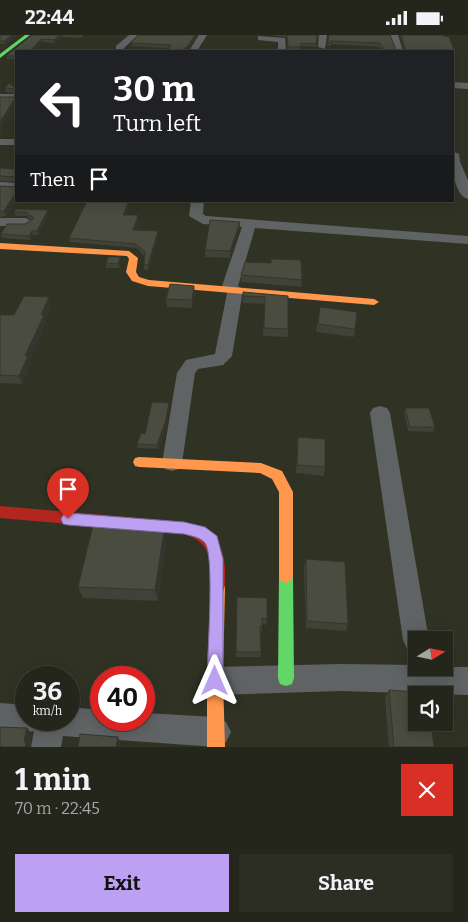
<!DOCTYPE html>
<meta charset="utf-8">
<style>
:root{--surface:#24261b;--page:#2c2e24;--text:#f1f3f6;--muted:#a3a5a3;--line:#41433a;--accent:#bca0f2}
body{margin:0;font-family:Bitter,serif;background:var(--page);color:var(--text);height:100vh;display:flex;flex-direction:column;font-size:19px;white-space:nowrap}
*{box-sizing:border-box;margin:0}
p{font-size:16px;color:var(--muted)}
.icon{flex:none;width:28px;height:28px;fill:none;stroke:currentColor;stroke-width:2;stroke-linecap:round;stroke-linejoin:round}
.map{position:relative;height:712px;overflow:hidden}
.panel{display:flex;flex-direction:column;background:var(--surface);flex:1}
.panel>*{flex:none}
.hud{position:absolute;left:15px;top:15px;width:439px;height:152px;border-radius:0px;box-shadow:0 2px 12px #0003,0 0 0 1px var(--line);background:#202124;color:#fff;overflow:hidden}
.needle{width:32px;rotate:80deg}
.controls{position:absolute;left:408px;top:596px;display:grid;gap:10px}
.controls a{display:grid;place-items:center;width:45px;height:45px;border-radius:0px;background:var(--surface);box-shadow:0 2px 12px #0003,0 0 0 1px var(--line);font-size:25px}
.speed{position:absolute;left:15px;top:631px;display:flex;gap:10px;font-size:25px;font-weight:700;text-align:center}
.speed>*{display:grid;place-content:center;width:65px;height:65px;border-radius:50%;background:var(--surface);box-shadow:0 2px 12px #0003,0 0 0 1px var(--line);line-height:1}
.speed small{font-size:12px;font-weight:400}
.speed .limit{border:8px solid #d22;background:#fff;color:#111}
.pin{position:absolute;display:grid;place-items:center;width:42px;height:42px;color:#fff;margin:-51px -21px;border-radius:50% 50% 50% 0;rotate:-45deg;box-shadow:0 0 5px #0007}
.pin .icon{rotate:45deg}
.me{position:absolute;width:55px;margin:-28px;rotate:0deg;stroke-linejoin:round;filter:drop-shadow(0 0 4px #0008)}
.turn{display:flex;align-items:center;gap:18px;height:105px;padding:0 15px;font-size:22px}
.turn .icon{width:65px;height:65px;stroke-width:2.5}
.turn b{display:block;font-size:35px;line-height:42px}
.then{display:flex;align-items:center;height:48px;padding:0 15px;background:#0003;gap:10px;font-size:19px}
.round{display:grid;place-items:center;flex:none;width:52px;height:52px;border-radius:0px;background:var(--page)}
.overview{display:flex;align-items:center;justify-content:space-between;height:85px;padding:0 15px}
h1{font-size:30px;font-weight:700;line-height:38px}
.button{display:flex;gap:10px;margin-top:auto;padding:10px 15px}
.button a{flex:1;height:58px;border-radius:0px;background:var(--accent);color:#111;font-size:20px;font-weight:700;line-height:58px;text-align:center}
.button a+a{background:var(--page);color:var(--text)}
.status{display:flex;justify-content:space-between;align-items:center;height:35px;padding:0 25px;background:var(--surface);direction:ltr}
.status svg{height:14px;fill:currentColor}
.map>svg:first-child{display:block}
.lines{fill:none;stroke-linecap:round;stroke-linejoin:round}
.street{fill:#606364;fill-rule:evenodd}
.fast{fill:#63d668;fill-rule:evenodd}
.slow{fill:#ff974d;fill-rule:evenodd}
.jam{fill:#b3261e;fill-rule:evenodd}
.wall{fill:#404137}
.shaded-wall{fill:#34352d}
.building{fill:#4a4c40;stroke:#34352d}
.route{fill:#bca0f2;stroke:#7a689d}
</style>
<div class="status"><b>22:44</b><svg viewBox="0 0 49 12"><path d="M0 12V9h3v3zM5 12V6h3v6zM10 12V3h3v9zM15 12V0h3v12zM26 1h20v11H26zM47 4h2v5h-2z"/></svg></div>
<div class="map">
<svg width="468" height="712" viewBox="0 0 468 712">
<rect width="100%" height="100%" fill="#303324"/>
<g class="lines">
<g class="street">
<path d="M129 0H138L122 15H116V11Z"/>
<path d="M199 0H207L197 16H189Z"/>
<path d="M319 0H327L325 14 318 12Z"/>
<path d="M390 0H398L403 16H395Z"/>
<path d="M258 1 285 3 286 16H278V7L258 5Z"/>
<path d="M452 47 468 48V54L452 53Z"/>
<rect x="0" y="59" width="16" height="6"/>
<rect x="0" y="104" width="16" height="6"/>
<path d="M452 116 459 119 460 127 468 145V164C453 160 452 128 452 116Z"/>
<path d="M0 147 16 148V156L0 155Z"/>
<path d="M191 166H204L203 179 206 181 468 201V209L255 193 238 251 243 255 232 321 223 330 198 334 195 338 182 428 179 434 172 436 165 434 162 428 177 338 186 325 215 319 227 258 221 254 242 192 203 189 189 181Z"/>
<path d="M0 183H26L33 187 26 191H0Z"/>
<path d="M380 371 387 373 390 378 429 605H416V618L407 614 403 605 370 378 373 373Z"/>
<path d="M342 629 416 630V632H468V660L342 656 215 660 205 656 201 646 205 636 215 632Z"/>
<path d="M0 668 26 670V685H69V672L101 675V685H144V678L216 682 226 687 231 697 226 707 216 712 63 701 61 712H31L34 696 26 698 0 696Z"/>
</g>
<g class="fast">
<path d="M25 0H30L0 23V19Z"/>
<path d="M286 534 291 536 293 541 294 643 292 649 286 651 280 649 278 643 279 541 281 536Z"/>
</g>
<g class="slow">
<path d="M0 208 129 216 138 223 136 237 139 242 149 245 374 264 379 267 374 270 148 251 132 246 126 237 129 224 127 221 0 214Z"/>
<path d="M139 422 261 428 282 436 293 457V541L291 546 286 548 281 546 279 541V457L272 444 260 438 139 432 135 431 133 427 135 423Z"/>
<path d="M218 545 223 547 225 552 223 643 225 712H207V643L211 552 213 547Z"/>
</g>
<path class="jam" d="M0 471 184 487C211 495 223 504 225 533 225 541 226 550 223 557L218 559 213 557 211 552C210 526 213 508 184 499L0 483Z"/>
</g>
<g class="wall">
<path d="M0 0H18L5 9H0Z"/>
<path d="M32 0H84L81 3 62 2 55 8 42 7 34 16H16V24H7L6 21Z"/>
<path d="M138 0H197L188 15 132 11 131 8Z"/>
<path d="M270 0H318L316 12 301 11 300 16 288 15 286 2Z"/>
<path d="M329 0H390L396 15 404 14 400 0H443V1L455 17V20H452V16H382L379 12 331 9V11H327Z"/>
<path d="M5 53H16V58L6 57Z"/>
<path d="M0 133 16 134V165L6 181 0 182V151L16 152V147L0 146Z"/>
<path d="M16 174 49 179 38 200H33L30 205 2 203 1 199 25 189 31 185 27 181H16L14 177Z"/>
<path d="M126 180 139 185 135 196 158 201 148 235 144 234V221L137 213 70 207 69 203Z"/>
<path d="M240 187 239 194 230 223 205 222V215Z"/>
<path d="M121 227 119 233H106V228Z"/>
<path d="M241 240 302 245 301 252 241 247Z"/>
<path d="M195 260 192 273 167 272 166 264Z"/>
<path d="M243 261H288V302L263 301 265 269 243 268Z"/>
<path d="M52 270 45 285 46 288 30 325 31 329 22 349 0 348V280H14Z"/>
<path d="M320 272 355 294 354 302 316 297Z"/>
<path d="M169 373 166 393 158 414 138 413 137 409 145 399Z"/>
<path d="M405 373 435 392 433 397 408 396 404 377Z"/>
<path d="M298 402 325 432 324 441 296 438Z"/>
<path d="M166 507 158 566 83 563 78 552Z"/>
<path d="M306 524 348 589 346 596 306 593 304 532Z"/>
<path d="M237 562 267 584 266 590 262 589V597H260L261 622H236Z"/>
<path d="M389 655 434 712H389L385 663Z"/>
</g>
<g class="shaded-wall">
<path d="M13 0H18L5 9 4 6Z"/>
<path d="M60 0H61L62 2 55 8 54 5Z"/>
<path d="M195 0H197L188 15 185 16H180Z"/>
<path d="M41 4 42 7 34 16H30Z"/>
<path d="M16 62V68L0 94V87Z"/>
<path d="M2 92 3 96 0 100V94Z"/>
<path d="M16 157V165L6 181 4 176Z"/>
<path d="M129 166H131L124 184 123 180Z"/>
<path d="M48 175 49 179 38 200 37 196Z"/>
<path d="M138 180 139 185 134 200 133 195Z"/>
<path d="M240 187 239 194 230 223V216Z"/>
<path d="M32 196 33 200 30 205 29 201Z"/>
<path d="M158 196V201L148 235V230Z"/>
<path d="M120 222 121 227 119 233 118 229Z"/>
<path d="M194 251 195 260 192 273V265Z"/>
<path d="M49 262 52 270 45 285 46 288 30 325 31 329 22 349 19 341 25 321 41 280Z"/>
<path d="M169 368V373L166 393 158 414 157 410Z"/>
<path d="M164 496 166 507 158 566 155 555Z"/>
<path d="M27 693 32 699 29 712 24 706Z"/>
<path d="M118 702 120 707V712H116Z"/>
</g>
<g class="building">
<path d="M0 0H13L4 6H0Z"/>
<path d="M32 0H60L54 5 41 4 30 16H16V21H6Z"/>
<path d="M138 0H195L187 12 180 16H168L171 10 131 8Z"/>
<path d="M287 0H317L316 9 301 8 300 12H288Z"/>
<path d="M329 0H390L396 15 405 14 401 0H443V1L449 2 455 17H452V16H385L380 8 331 6V8H328Z"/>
<path d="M9 48 16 53V54L5 53Z"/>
<path d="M0 62H16L0 87Z"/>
<path d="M0 133 16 134V157L4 176H0V151L16 152V142L0 141Z"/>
<path d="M87 166H129L123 180H138L133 195 158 196 148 230H144L145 217 136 209 69 203Z"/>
<path d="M16 174 48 175 37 196H32L29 201 1 199 7 189H25L34 183 26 177H14Z"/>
<path d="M210 185 240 187 230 216 205 215Z"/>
<path d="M108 222H120L118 229 106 228Z"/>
<path d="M271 224 301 225 302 245 241 240 245 227 271 228Z"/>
<path d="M170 249 194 251 192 265 166 264Z"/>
<path d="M243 257 288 261V294L264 293 265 262 243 261Z"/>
<path d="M24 261 49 262 41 280H44L25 321H28L19 341 0 340V280H14Z"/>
<path d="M320 272 357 277 355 294 318 289Z"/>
<path d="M152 367 169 368 165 388 157 410 137 409 141 398 145 399Z"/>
<path d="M405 373H429L435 392H410Z"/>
<path d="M298 402 325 404V432L297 430Z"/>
<path d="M93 490 164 496 155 555 78 552Z"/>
<path d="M306 524 345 527 348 589 307 586Z"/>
<path d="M237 562 267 563V584L262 583V591H260L261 617H236Z"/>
<path d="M389 655 427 658V660H416V688H431L434 712H394Z"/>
<path d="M0 692 27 693 24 706 26 709 25 712H0Z"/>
<path d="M80 699 118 702 116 712H78Z"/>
</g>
<path class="route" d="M68 478 184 487 205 492 217 501 223 524V646L221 652 215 654 209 652 207 646C207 624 215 521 205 508 200 502 191 501 184 499L68 490 63 489 61 484 63 480Z"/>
</svg>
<div class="controls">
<a><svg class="needle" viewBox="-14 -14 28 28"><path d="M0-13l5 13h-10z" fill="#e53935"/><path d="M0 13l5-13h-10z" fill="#a3a5a3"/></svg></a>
<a><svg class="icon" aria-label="sound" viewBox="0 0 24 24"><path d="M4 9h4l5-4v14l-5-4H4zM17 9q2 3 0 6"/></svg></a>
</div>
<div class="speed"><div>36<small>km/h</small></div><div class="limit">40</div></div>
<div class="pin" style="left:68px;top:484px;background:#d93025"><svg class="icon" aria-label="arrive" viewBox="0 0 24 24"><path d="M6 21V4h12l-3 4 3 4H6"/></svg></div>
<svg class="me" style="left:215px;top:646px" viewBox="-20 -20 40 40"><path d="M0-17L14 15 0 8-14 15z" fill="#bca0f2" stroke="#fff" stroke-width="4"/></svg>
<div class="hud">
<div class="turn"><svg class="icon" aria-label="left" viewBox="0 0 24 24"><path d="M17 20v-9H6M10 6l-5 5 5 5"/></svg><div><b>30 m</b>Turn left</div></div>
<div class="then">Then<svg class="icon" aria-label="arrive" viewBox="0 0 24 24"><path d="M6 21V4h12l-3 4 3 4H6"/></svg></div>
</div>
</div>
<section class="panel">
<div class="overview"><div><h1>1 min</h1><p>70 m · 22:45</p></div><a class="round" style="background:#d93025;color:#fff"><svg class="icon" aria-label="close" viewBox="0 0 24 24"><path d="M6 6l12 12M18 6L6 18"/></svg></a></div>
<div class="button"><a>Exit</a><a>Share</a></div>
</section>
